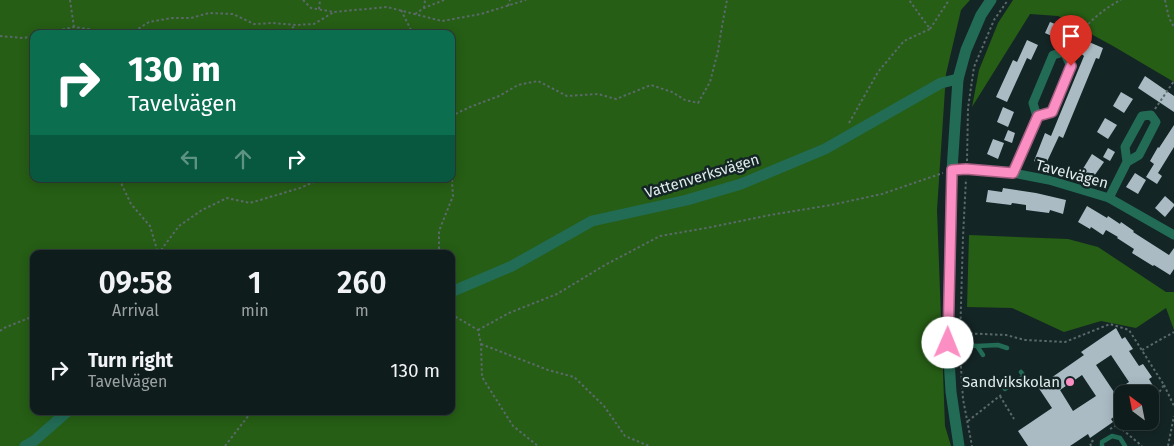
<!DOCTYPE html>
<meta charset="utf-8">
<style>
:root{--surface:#0f1c1c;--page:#182525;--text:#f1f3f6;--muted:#9ba1a3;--line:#2f3a3b}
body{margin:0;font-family:"Fira Sans",sans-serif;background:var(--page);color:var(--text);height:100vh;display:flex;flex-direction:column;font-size:19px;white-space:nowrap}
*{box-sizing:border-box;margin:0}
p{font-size:16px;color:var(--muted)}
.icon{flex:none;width:28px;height:28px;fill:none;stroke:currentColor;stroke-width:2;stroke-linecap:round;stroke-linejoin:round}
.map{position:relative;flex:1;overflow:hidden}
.sheet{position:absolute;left:30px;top:250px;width:425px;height:165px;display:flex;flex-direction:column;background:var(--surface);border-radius:10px;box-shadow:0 2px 12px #0003,0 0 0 1px var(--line)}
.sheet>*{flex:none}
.top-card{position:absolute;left:30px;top:30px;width:425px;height:152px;border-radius:10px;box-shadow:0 2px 12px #0003,0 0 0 1px var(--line);background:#0b6e4f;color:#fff;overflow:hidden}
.needle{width:32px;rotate:328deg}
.tools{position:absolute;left:1114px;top:385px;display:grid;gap:10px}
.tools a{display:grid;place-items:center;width:45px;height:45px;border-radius:10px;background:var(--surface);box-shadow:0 2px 12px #0003,0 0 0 1px var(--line);font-size:25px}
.pin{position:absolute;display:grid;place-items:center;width:42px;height:42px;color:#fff;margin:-51px -21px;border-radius:50% 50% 50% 0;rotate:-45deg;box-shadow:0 0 5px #0007}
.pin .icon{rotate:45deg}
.me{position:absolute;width:55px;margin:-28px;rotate:1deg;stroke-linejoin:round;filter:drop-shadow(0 0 4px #0008)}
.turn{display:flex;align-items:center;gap:18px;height:105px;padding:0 15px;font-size:22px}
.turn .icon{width:65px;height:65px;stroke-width:2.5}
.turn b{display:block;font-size:35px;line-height:42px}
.lanes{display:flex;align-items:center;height:48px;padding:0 15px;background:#0003;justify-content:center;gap:25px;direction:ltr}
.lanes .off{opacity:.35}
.eta{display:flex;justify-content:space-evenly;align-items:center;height:85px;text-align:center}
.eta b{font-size:30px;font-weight:600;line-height:35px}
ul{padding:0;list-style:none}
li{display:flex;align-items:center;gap:15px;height:70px;padding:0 15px}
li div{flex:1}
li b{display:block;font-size:19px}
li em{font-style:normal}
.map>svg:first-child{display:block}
.forest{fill:#265e15;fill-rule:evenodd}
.building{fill:#aabbc4;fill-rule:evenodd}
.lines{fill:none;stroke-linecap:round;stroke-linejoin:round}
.path{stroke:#5a696a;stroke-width:2;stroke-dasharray:2.5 2.5;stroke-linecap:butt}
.service{stroke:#226c56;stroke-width:4.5}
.minor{stroke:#226c56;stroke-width:9}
.tertiary{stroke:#226c56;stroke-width:11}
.route-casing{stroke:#a35d7f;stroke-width:12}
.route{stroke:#fb8fc4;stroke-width:9}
.poi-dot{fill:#fb8fc4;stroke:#142526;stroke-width:2}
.labels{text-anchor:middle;stroke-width:5;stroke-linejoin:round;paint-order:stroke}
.street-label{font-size:15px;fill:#e1ebec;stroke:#142526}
.poi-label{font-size:15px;fill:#e1ebec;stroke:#142526;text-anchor:end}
</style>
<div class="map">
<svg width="1174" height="446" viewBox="0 0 1174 446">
<rect width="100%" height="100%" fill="#142526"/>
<g class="forest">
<path d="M0 0H970L961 10 946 74 937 210 945 426 951 446H0ZM34 34H451V179H34ZM34 254H451V411H34Z"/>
<path d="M1013 0H1174V82L1113 46 1058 16 1030 14 972 107 979 70 998 23Z"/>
<path d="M969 235 1068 239 1098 247 1166 292H1174V330L1166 308 1136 328 1101 321 1064 332 1012 308 967 307Z"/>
</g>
<g class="building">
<path d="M1050 22 1070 30 1080 38 1082 36 1089 42 1103 48 1099 59 1096 58 1063 138 1059 136 1045 166 1034 161 1045 133 1051 136 1084 56 1068 42 1066 44 1061 40 1045 33Z"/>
<path d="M1027 40 1038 45 1031 60 1027 58 1007 102 996 97 1013 60 1017 62Z"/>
<path d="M1145 76 1174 96V112L1138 88Z"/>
<path d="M1121 92 1133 99 1124 113 1113 106Z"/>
<path d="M1003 107 1014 112 1008 127 997 122Z"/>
<path d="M1105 118 1117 125 1108 139 1097 132Z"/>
<path d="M1174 125V147L1158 173 1162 176 1157 184 1146 177 1154 164 1150 161 1158 147 1159 148Z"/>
<path d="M1008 130 1015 133 1012 143 1004 140Z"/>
<path d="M993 139 1004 143 998 159 987 154Z"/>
<path d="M1108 148 1115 152 1110 161 1103 157Z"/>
<path d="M1092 154 1104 162 1092 179 1081 172Z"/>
<path d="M1135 173 1146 180 1138 194 1126 187Z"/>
<path d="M1003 188 1036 193 1066 200 1063 214 1050 210 1049 213 1026 210V205L1012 203 1011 205 986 202 988 190 1002 192Z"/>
<path d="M1165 196 1174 204V206L1165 217 1155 208Z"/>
<path d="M1087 206 1107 218 1108 216 1120 224 1121 222 1134 231 1133 232 1169 255 1174 248V269L1170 275 1154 265 1153 266 1132 253 1134 249 1117 238 1118 237 1106 230 1103 235 1091 227 1090 229 1078 222Z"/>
<path d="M1116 328 1122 339 1125 337 1133 349 1129 351 1139 366 1143 364 1152 377 1149 379 1155 389 1148 394H1122V411L1111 419 1113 422 1090 438 1088 434 1070 446H1028L1018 431 1052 408 1038 387 1084 355 1081 352ZM1111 355 1129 382 1114 392 1096 365ZM1082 375 1096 396 1073 411 1060 390Z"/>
</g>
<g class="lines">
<g class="path">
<path d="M70 0 74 27 78 34"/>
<path d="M303 0 311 8 334 12 387 7 442 21 481 14 526 0"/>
<path d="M1165 0 1169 18 1174 27"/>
<path d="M508 6 510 0"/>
<path d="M424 8 425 0"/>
<path d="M319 9 320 0"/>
<path d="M401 10 413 34"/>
<path d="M415 14 424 8 444 0"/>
<path d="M930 29 949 0"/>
<path d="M43 34 74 27 88 29 110 34"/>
<path d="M130 34 149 22 172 18H191L209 13 233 14 254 24 273 23 296 25 314 24 334 12"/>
<path d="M284 34 296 25"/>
<path d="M0 36 23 38 34 36"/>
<path d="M1069 47C1083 28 1100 10 1121 0"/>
<path d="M1155 109 1174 81"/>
<path d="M451 116 470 107 499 96 518 85 538 81 567 96 598 94 616 99 651 85 672 92 685 100 698 103 710 82 718 51 722 26 727 0"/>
<path d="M849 123 878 72 904 41 930 29 909 0"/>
<path d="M967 161 968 108 974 67 994 20 1008 0"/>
<path d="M120 179 121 183 131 204 150 226 158 253"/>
<path d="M158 254 179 226 202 210 227 198 250 203 300 188 321 179"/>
<path d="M439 254V231L453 196 451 166"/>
<path d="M451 314 478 330 481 344 482 377 513 426 538 446"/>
<path d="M478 330 509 313 557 294 605 265 660 236 712 227 770 215 831 205 882 194 943 173"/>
<path d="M0 331 4 328 34 316"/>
<path d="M960 333 1006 335 1025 340 1065 342 1110 324 1129 330 1164 385 1158 394 1150 399"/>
<path d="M960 339 963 237 966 179"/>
<path d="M481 344 548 370 574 377 604 406 625 436 649 446"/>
<path d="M1142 350 1174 332"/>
<path d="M960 351 963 399 972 446"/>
<path d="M1164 385 1174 406"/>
<path d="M1000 396 1014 419"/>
<path d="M968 421 1001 395"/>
<path d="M1117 425 1118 420 1122 417"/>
<path d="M1110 429 1117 425 1142 446"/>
<path d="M225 446 252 411"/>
<path d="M1091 446 1090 443 1095 439"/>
<path d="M1168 446 1174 416"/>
<path d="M1173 446 1174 445"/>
</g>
<g class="service">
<path d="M949 343 977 346 983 355"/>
<path d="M977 346 998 345 1007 348"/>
<path d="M1002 385 1005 389 1024 376 1021 372"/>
<path d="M1102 446V442L1112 436 1120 438 1125 446"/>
</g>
<g class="minor">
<path d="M952 170 967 169 1013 173 1049 180 1109 198 1174 235"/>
<path d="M1013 173 1037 117 1052 112 1071 66 1064 52 1053 55 1033 103 1037 117"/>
<path d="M1109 198 1127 162 1139 155 1156 122 1151 115 1142 116 1125 147 1127 162"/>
</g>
<g class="tertiary">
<path d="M451 292 512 266 592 221 687 200 741 184 825 149 941 83 958 79"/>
<path d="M25 446 34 441 68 411"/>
<path d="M959 446 951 392 948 343 952 170 958 79 966 50 981 15 991 0"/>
</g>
</g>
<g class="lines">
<g class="route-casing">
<path id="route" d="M948 343 952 170 966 169 1013 173 1038 116 1052 112 1071 66"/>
</g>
<use href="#route" class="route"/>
</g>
<circle class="poi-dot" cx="1070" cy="382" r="5"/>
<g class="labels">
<g class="street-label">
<text transform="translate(1072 174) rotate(15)" y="5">Tavelvägen</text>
<text transform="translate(702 176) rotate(-17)" y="5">Vattenverksvägen</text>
</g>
<g class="poi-label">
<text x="1060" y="387">Sandvikskolan</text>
</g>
</g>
</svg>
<div class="tools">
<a><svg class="needle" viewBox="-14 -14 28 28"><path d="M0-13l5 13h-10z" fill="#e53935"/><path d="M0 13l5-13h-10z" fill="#9ba1a3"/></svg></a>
</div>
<div class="pin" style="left:1071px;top:66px;background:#d93025"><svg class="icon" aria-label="arrive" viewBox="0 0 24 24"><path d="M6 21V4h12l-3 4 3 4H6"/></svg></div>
<svg class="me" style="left:948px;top:343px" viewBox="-20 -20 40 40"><circle r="19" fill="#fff"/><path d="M0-13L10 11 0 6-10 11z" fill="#fb8fc4"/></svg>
<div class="top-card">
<div class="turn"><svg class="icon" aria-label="right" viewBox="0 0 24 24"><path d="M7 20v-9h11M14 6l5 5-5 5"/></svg><div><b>130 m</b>Tavelvägen</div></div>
<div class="lanes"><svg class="icon off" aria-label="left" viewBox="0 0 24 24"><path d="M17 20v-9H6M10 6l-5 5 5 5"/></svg><svg class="icon off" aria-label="ahead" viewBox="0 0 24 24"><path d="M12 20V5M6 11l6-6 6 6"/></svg><svg class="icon" aria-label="right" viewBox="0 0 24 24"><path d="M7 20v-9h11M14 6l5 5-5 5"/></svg></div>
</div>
<section class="sheet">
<div class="eta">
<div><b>09:58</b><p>Arrival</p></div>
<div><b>1</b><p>min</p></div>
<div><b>260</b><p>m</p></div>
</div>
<ul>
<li><svg class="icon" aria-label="right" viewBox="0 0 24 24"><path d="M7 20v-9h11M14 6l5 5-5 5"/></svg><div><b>Turn right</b><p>Tavelvägen</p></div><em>130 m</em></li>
</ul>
</section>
</div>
